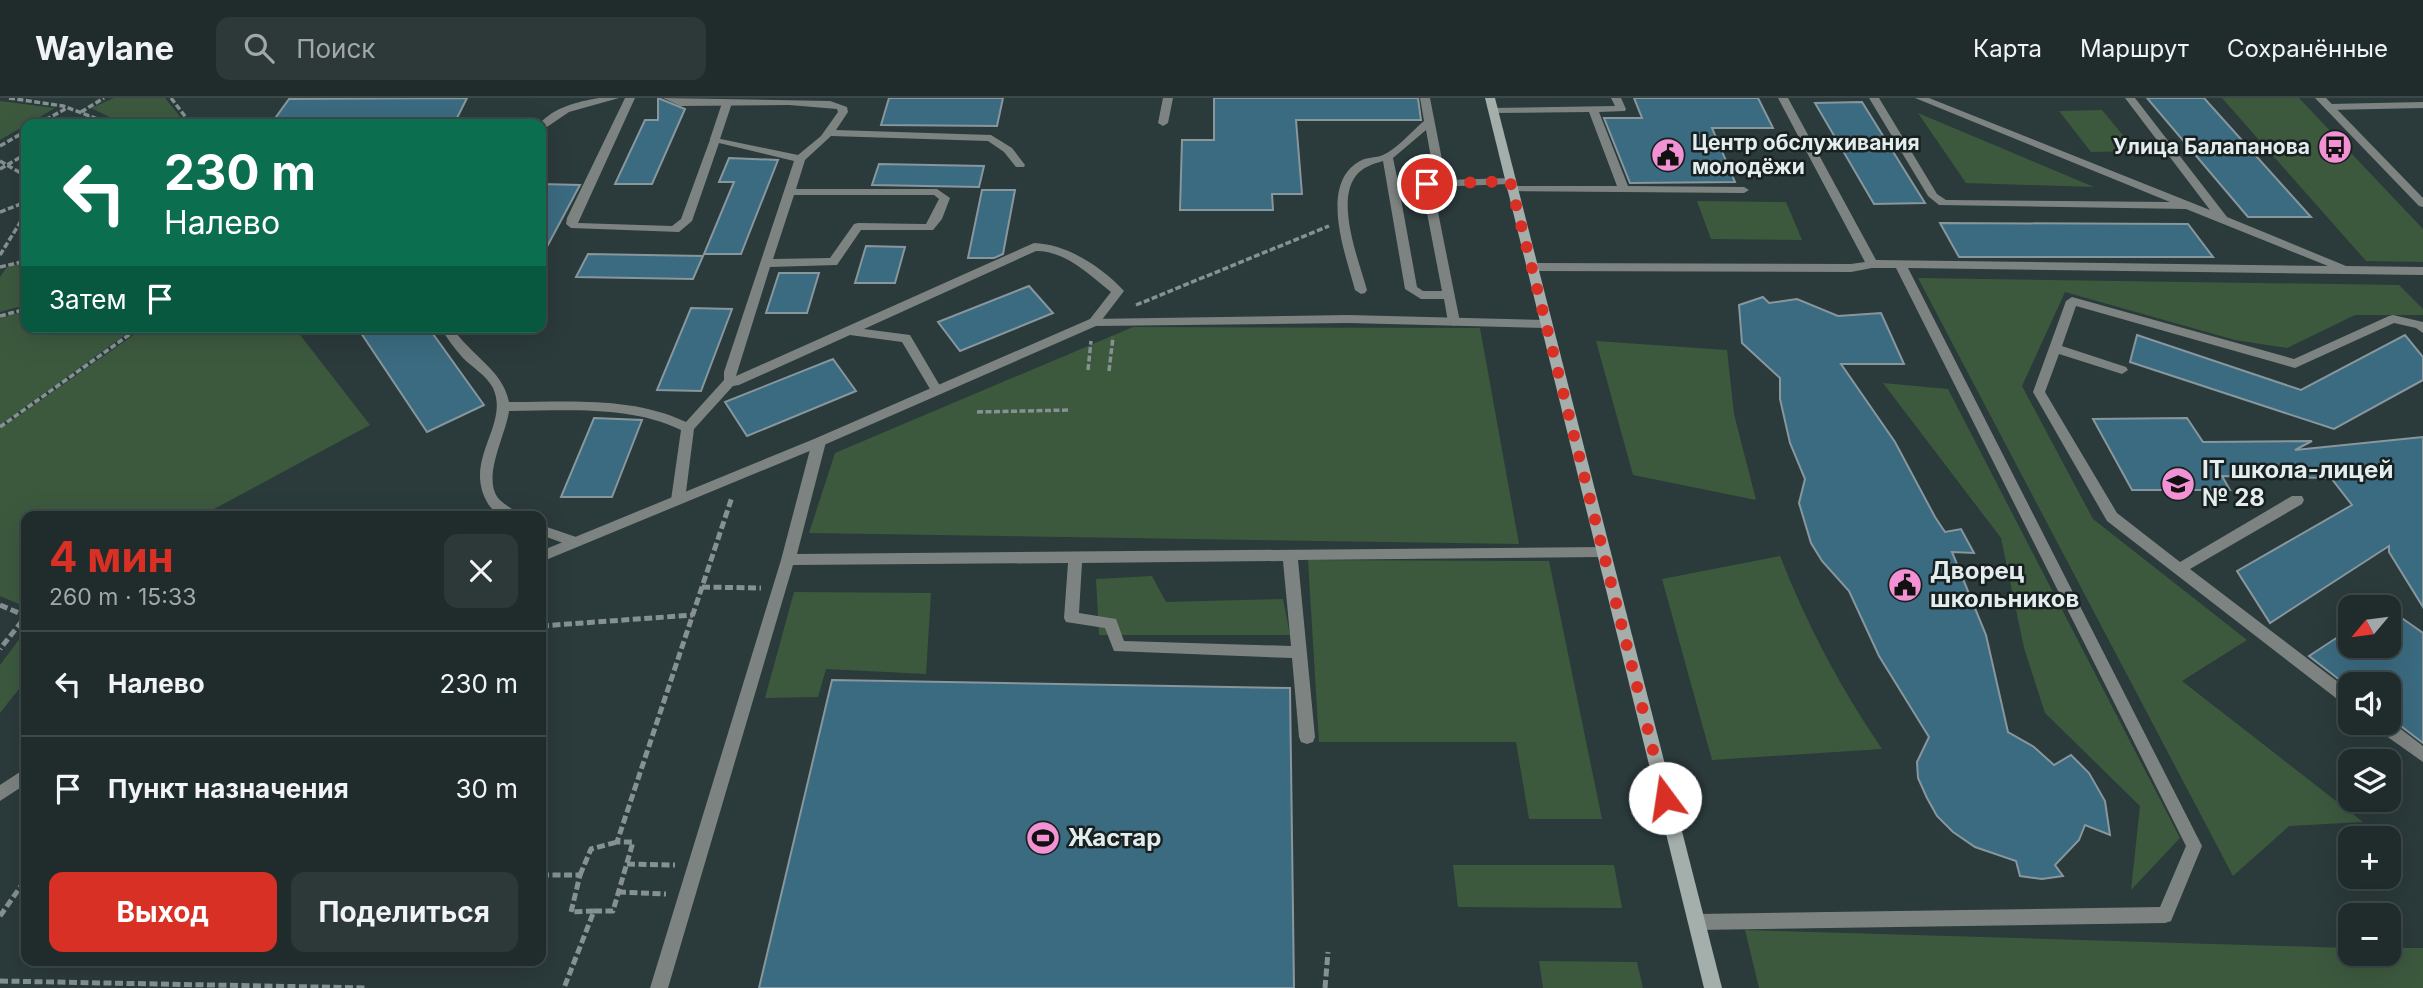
<!DOCTYPE html>
<html lang="ru">
<meta charset="utf-8">
<style>
:root{--surface:#202c2c;--page:#2d3838;--text:#f1f3f6;--muted:#a2a7a9;--line:#3d4848;--accent:#d93025}
body{margin:0;font-family:Inter,sans-serif;background:var(--page);color:var(--text);height:100vh;display:flex;flex-direction:column;font-size:26px;white-space:nowrap}
*{box-sizing:border-box;margin:0}
p{font-size:23px;color:var(--muted)}
.icon{flex:none;width:38px;height:38px;fill:none;stroke:currentColor;stroke-width:2;stroke-linecap:round;stroke-linejoin:round}
.map{position:relative;flex:1;overflow:hidden}
.panel{position:absolute;left:21px;top:413px;width:525px;height:455px;display:flex;flex-direction:column;background:var(--surface);border-radius:14px;box-shadow:0 7px 28px #0002,0 0 0 2px var(--line)}
.panel>*{flex:none}
.hud{position:absolute;left:21px;top:21px;width:525px;height:214px;border-radius:14px;box-shadow:0 7px 28px #0002,0 0 0 2px var(--line);background:#0b6e4f;color:#fff;overflow:hidden}
.needle{width:46px;rotate:241deg}
.tools{position:absolute;left:2338px;top:497px;display:grid;gap:14px}
.tools a{display:grid;place-items:center;width:63px;height:63px;border-radius:14px;background:var(--surface);box-shadow:0 7px 28px #0002,0 0 0 2px var(--line);font-size:35px}
.pin{position:absolute;display:grid;place-items:center;width:60px;height:60px;color:#fff;margin:-30px;border:4px solid #fff;border-radius:50%;box-shadow:0 2px 7px #0007}
.me{position:absolute;width:77px;margin:-38px;rotate:346deg;stroke-linejoin:round;filter:drop-shadow(0 0 5px #0008)}
.turn{display:flex;align-items:center;gap:24px;height:147px;padding:0 28px;font-size:32px}
.turn .icon{width:91px;height:91px;stroke-width:2.5}
.turn b{display:block;font-size:49px;line-height:60px}
.then{display:flex;align-items:center;height:66px;padding:0 28px;background:#0003;gap:14px;font-size:26px}
.round{display:grid;place-items:center;flex:none;width:74px;height:74px;border-radius:14px;background:var(--page)}
.overview{display:flex;align-items:center;justify-content:space-between;height:119px;padding:0 28px}
h1{font-size:42px;font-weight:700;line-height:52px;color:var(--accent)}
.cta{display:flex;gap:14px;margin-top:auto;padding:14px 28px}
.cta a{flex:1;height:80px;border-radius:14px;background:var(--accent);color:#fff;font-size:28px;font-weight:700;line-height:80px;text-align:center}
.cta a+a{background:var(--page);color:var(--text)}
ul{padding:0;list-style:none}
li{display:flex;align-items:center;gap:21px;height:105px;padding:0 28px;border-top:2px solid var(--line)}
li div{flex:1}
li b{display:block;font-size:26px}
li em{font-style:normal}
header{display:flex;align-items:center;gap:42px;box-sizing:border-box;height:98px;padding:0 35px;background:var(--surface);border-bottom:2px solid var(--line)}
header strong{font-size:33px}
nav{display:flex;gap:38px;margin-inline-start:auto;font-size:24px}
.search{width:490px;height:63px;background:var(--page);display:flex;align-items:center;gap:18px;box-sizing:border-box;padding:0 24px;border-radius:14px;color:var(--muted);font-size:26px}
.map>svg:first-child{display:block}
.green{fill:#3c593e}
.building{fill:#3b6b81;stroke:#88969d;stroke-width:2}
.lines{fill:none;stroke-linecap:round;stroke-linejoin:round}
.path-far1{stroke:#859192;stroke-width:3.5;stroke-dasharray:6 2.5;stroke-linecap:butt}
.path{stroke:#859192;stroke-width:5;stroke-dasharray:8 3.5;stroke-linecap:butt}
.lane{fill:#7d8381;fill-rule:evenodd}
.street{fill:#7d8381;fill-rule:evenodd}
.secondary{fill:#a4aeab;fill-rule:evenodd}
.route{stroke:#d93025;stroke-width:12;stroke-dasharray:0 21.6}
.labels{text-anchor:middle;stroke-width:5;stroke-linejoin:round;paint-order:stroke}
.far-poi-label{font-size:21px;font-weight:bold;fill:#e4edee;stroke:#192020;text-anchor:start}
.poi-label{font-size:24px;font-weight:bold;fill:#e4edee;stroke:#192020;text-anchor:start}
</style>
<header>
<strong>Waylane</strong>
<div class="search"><svg class="icon" aria-label="search" viewBox="0 0 24 24"><circle cx="10" cy="10" r="6"/><path d="M15 15l6 6"/></svg>Поиск</div>
<nav><a>Карта</a><a>Маршрут</a><a>Сохранённые</a></nav>
</header>
<div class="map">
<svg width="2423" height="890" viewBox="0 0 2423 890">
<rect width="100%" height="100%" fill="#2b3a3b"/>
<g class="green">
<path d="M114 0H165L186 26H124L91 10Z"/>
<path d="M2222 0H2299L2423 131V164L2366 163Z"/>
<path d="M0 3 55 10 0 42Z"/>
<path d="M2102 12 2136 53 2091 54 2059 13Z"/>
<path d="M1918 15 2094 89 1966 85Z"/>
<path d="M1697 103 1786 104 1802 142 1711 141Z"/>
<path d="M26 165V207L0 214V179L7 169Z"/>
<path d="M1918 180 2399 187 2423 211V217H2355L2287 250 2235 242 2065 194 2022 288 2093 421 2247 542 2182 583 2363 724 2289 728 2233 778Z"/>
<path d="M26 213V229H136L0 327V220Z"/>
<path d="M145 229H294L370 327 201 418H26V509L0 498V331Z"/>
<path d="M1133 229 1480 230 1519 446 809 435 835 355Z"/>
<path d="M1596 243 1727 252 1734 316 1756 402 1633 377Z"/>
<path d="M1883 285 1948 291 2180 740 2131 792 2140 708 2045 615 2024 550 2001 440Z"/>
<path d="M1780 458C1807 527 1840 589 1882 651L1712 662 1662 481Z"/>
<path d="M1308 462 1549 463 1602 721H1529L1516 644H1319Z"/>
<path d="M1152 478 1166 504 1283 501 1290 537H1099L1096 481Z"/>
<path d="M794 494 931 495 926 576 826 571 818 599 765 600Z"/>
<path d="M26 532V582L0 615V567Z"/>
<path d="M1453 767H1614L1622 810 1458 809Z"/>
<path d="M1745 832 2350 850V856H2389V850H2423V890H1759Z"/>
<path d="M1539 863 1637 864 1643 890H1543Z"/>
</g>
<g class="building">
<path d="M467 0 454 26H360L362 22 271 26 289 1Z"/>
<path d="M658 0 685 11 652 86H615L645 22H658Z"/>
<path d="M889 0H1003L997 28 881 27Z"/>
<path d="M1214 0H1418L1421 22H1296L1302 96H1272L1273 112H1180L1182 42H1214Z"/>
<path d="M1634 0H1758L1773 30H1712L1735 84 1630 85 1604 20H1642Z"/>
<path d="M2147 0H2204L2311 119H2248Z"/>
<path d="M1862 4 1925 105 1874 106 1815 5Z"/>
<path d="M729 60 778 62 741 156H704L734 84H719Z"/>
<path d="M879 66 984 68 979 89 872 87Z"/>
<path d="M541 86 580 87 541 160Z"/>
<path d="M982 92H1015L1003 156 994 160H968Z"/>
<path d="M1940 125 2188 126 2213 159H1959Z"/>
<path d="M866 148 905 149 895 185H855Z"/>
<path d="M588 156 703 158 693 181 576 179Z"/>
<path d="M779 175H819L807 215H766Z"/>
<path d="M1029 188 1053 215 960 253 938 224Z"/>
<path d="M1763 199 1769 205 1797 201 1838 218 1881 215 1904 266H1841L1895 344 1935 419 1945 434 1961 431 1974 455 1952 454 1986 537 2008 634 2034 649 2054 667 2071 657 2089 675 2105 703 2110 737 2085 727 2079 742 2055 767 2063 778 2042 781 2020 778 2016 763 1975 749 1953 734 1937 718 1927 700 1918 680 1917 664 1929 639 1879 558 1849 493 1822 463 1811 445 1799 405 1805 381 1790 345 1780 301V280L1742 245 1739 207Z"/>
<path d="M691 210 732 211 701 293 657 292Z"/>
<path d="M357 229H428L484 307 427 334Z"/>
<path d="M2137 237 2301 292 2405 237 2423 259V282L2334 331 2130 264Z"/>
<path d="M833 261 856 293 747 338 725 304Z"/>
<path d="M594 320 642 322 612 399H561Z"/>
<path d="M2187 320 2203 344 2312 343 2295 352 2423 339V509L2389 454V448L2270 525 2237 473 2352 407 2331 380 2222 378 2230 392H2132L2093 321Z"/>
<path d="M2389 511 2423 535V645L2389 619V586H2350V590L2309 558 2350 531V548H2389Z"/>
<path d="M832 582 1290 590 1294 890H759Z"/>
</g>
<g class="lines">
<g class="path-far1">
<path d="M9 0 63 8 111 26"/>
<path d="M171 0 191 26"/>
<path d="M81 14 104 0"/>
<path d="M38 26 67 10"/>
<path d="M78 26 90 19"/>
<path d="M0 48 26 33"/>
<path d="M0 63 24 77 26 87"/>
<path d="M0 71 26 56"/>
<path d="M0 114 26 104"/>
<path d="M0 157 26 115"/>
<path d="M0 169 26 163"/>
<path d="M1136 207 1329 128"/>
<path d="M0 218 26 211"/>
<path d="M1088 272 1091 243"/>
<path d="M1109 273 1113 239"/>
<path d="M977 314 1069 312"/>
<path d="M0 329 140 229"/>
</g>
<g class="path">
<path d="M702 489 761 490"/>
<path d="M0 507 26 518 0 551"/>
<path d="M541 528 693 517"/>
<path d="M627 766 675 767"/>
<path d="M541 777H580L571 814 594 813 564 890"/>
<path d="M580 777 591 751 617 744"/>
<path d="M618 794 666 796"/>
<path d="M594 813H613L633 744H617L732 399"/>
<path d="M0 818 26 781"/>
<path d="M0 883 368 890"/>
<path d="M1325 890 1328 854"/>
</g>
<g class="lane">
<path d="M599 0H619L569 14 541 33V26H539C555 9 576 4 599 0Z"/>
<path d="M625 0H635L578 125 672 128 681 121 711 39 798 57 821 38 838 14 837 11 789 7 680 8 663 0 830 3 847 9 848 14 836 32 991 37 1012 50 1025 67 1024 69H1016L1004 54 988 43 831 38 805 62 796 91H937L950 100 942 121 933 132H861L837 167 770 169 736 278 1034 145C1067 146 1102 169 1124 193L1098 227H1090L1088 224 1090 221 1111 194C1088 176 1066 153 1036 153L864 231 910 237 943 293 941 296H933L902 244 850 237 739 287 733 288 694 331 685 402 678 407 671 402 681 332C629 307 565 313 509 313 506 337 482 378 498 400 504 407 513 410 519 418 506 419 494 417 487 404 463 361 510 327 493 290 487 278 472 269 463 260 454 250 447 240 440 229H452C469 256 503 272 509 304 567 304 632 298 686 324L724 282V274L794 63 719 45 692 123 679 134 571 130 566 126 567 120ZM794 97H934L939 101 926 126 858 125 854 126 830 160 773 161Z"/>
<path d="M1163 0H1173L1168 25 1163 28 1158 25Z"/>
<path d="M1420 0H1430L1446 82 1510 80 1515 83 1510 86 1433 89 1460 224 1454 228 1448 224 1444 201H1421L1405 191 1383 63C1373 66 1362 69 1355 79 1336 106 1359 163 1367 192L1365 195 1361 196 1355 192C1346 157 1317 84 1362 62 1368 59 1376 60 1383 57 1397 51 1412 33 1424 23ZM1426 32 1435 82 1398 84 1393 60ZM1422 89 1442 193H1423L1417 189 1399 90Z"/>
<path d="M1611 0H1621L1626 11 1625 13 1599 14 1628 88 1744 89 1749 92 1744 95 1508 93 1507 91 1512 88H1617L1589 14 1493 15 1489 14V10L1615 8Z"/>
<path d="M1778 0H1788L1876 162 2328 168 2186 111 1939 107 1928 98 1869 0H1879L1937 96 1946 102 2170 104 1915 0H1929L2210 112 2125 0H2135L2227 119 2346 168 2423 169V177L1908 170 2202 748 2171 823 2165 825 1697 832 1691 830 1688 824 1691 818 1697 816 2160 809 2186 748 1896 170H1872L1851 174 1532 173 1526 169 1532 165 1851 166 1865 164Z"/>
<path d="M2423 4V10L2329 12 2324 9 2329 6Z"/>
<path d="M2072 199 2294 261 2389 218 2393 217 2423 224V235L2416 230 2394 225 2295 270 2076 208 2062 248 2126 269 2128 272 2122 276 2059 256 2045 294 2117 415 2180 464 2292 398H2302L2304 402 2302 406 2190 471 2350 593V608L2345 607 2107 423 2033 294 2066 203Z"/>
<path d="M819 339 826 344 797 456 1603 449 1608 450 1610 454 1608 458 1603 459 1298 462 1315 639 1313 644 1307 646 1301 644 1299 639 1292 560 1114 553 1105 530 1066 524 1064 520 1068 465 793 467 668 890H650L781 462 812 344ZM1283 463 1291 548 1124 543 1116 521 1079 515 1082 465Z"/>
<path d="M541 427 579 440 581 444 579 448 574 449 541 437Z"/>
<path d="M2389 622 2423 648V664L2375 630 2373 625H2389Z"/>
</g>
<g class="street">
<path d="M2315 0H2326L2423 100V109L2419 108Z"/>
<path d="M727 2 732 5 720 41 719 43H711L710 41 722 5Z"/>
<path d="M1348 217 1546 222 1552 226 1546 230 1348 225 1096 228 824 347 541 464V453L814 341 1090 221Z"/>
<path d="M26 670V686L0 703V687Z"/>
</g>
<path class="secondary" d="M1485 0H1495L1722 890H1704Z"/>
</g>
<g class="lines">
<path class="route" d="M1427 86 1510 83 1665 700"/>
</g>
<defs>
<g id="bus-disc" transform="scale(1.75)"><circle r="9.5" fill="#f391d5" stroke="#192020"/><path d="M-5-6H5V4H4V6H2V4H-2V6H-4V4H-5ZM-3.5-4V0h7V-4ZM-3.5 1.2v1.5H-2V1.2ZM2 1.2v1.5H3.5V1.2Z" fill="#111"/></g>
<g id="civic-disc" transform="scale(1.75)"><circle r="9.5" fill="#f391d5" stroke="#192020"/><path d="M-.6-6.5H3V-4.5H.6V-3L4-1V1h2V6H-6V1h2V-1L-.6-3ZM-1.2 2.5V6h2.4V2.5Z" fill="#111"/></g>
<g id="school-disc" transform="scale(1.75)"><circle r="9.5" fill="#f391d5" stroke="#192020"/><path d="M0-5L7-2L0 1L-7-2ZM-4 1L0 2.5L4 1V4Q0 6-4 4Z" fill="#111"/></g>
<g id="stadium-disc" transform="scale(1.75)"><circle r="9.5" fill="#f391d5" stroke="#192020"/><path d="M0-5a6.5 5 0 1 0 0 10a6.5 5 0 1 0 0-10ZM-3.5-1.8h7v3.6h-7Z" fill="#111"/></g>
</defs>
<g fill-rule="evenodd">
<use href="#bus-disc" x="2335" y="49"/>
<use href="#civic-disc" x="1668" y="57"/>
<use href="#school-disc" x="2178" y="386"/>
<use href="#civic-disc" x="1905" y="487"/>
<use href="#stadium-disc" x="1043" y="740"/>
</g>
<g class="labels">
<g class="far-poi-label">
<text x="1692" y="52">Центр обслуживания<tspan x="1692" dy="24">молодёжи</tspan></text>
<text x="2310" y="56" text-anchor="end">Улица Балапанова</text>
</g>
<g class="poi-label">
<text x="2202" y="380">IT школа-лицей<tspan x="2202" dy="28">№ 28</tspan></text>
<text x="1930" y="481">Дворец<tspan x="1930" dy="28">школьников</tspan></text>
<text x="1068" y="748">Жастар</text>
</g>
</g>
</svg>
<div class="tools">
<a><svg class="needle" viewBox="-14 -14 28 28"><path d="M0-13l5 13h-10z" fill="#e53935"/><path d="M0 13l5-13h-10z" fill="#a2a7a9"/></svg></a>
<a><svg class="icon" aria-label="sound" viewBox="0 0 24 24"><path d="M4 9h4l5-4v14l-5-4H4zM17 9q2 3 0 6"/></svg></a>
<a><svg class="icon" aria-label="layers" viewBox="0 0 24 24"><path d="M12 4l9 5-9 5-9-5zM3 14l9 5 9-5"/></svg></a>
<a>+</a>
<a>−</a>
</div>
<div class="pin" style="left:1427px;top:86px;background:#d93025"><svg class="icon" aria-label="arrive" viewBox="0 0 24 24"><path d="M6 21V4h12l-3 4 3 4H6"/></svg></div>
<svg class="me" style="left:1665px;top:700px" viewBox="-20 -20 40 40"><circle r="19" fill="#fff"/><path d="M0-13L10 11 0 6-10 11z" fill="#d93025"/></svg>
<div class="hud">
<div class="turn"><svg class="icon" aria-label="left" viewBox="0 0 24 24"><path d="M17 20v-9H6M10 6l-5 5 5 5"/></svg><div><b>230 m</b>Налево</div></div>
<div class="then">Затем<svg class="icon" aria-label="arrive" viewBox="0 0 24 24"><path d="M6 21V4h12l-3 4 3 4H6"/></svg></div>
</div>
<section class="panel">
<div class="overview"><div><h1>4 мин</h1><p>260 m · 15:33</p></div><a class="round"><svg class="icon" aria-label="close" viewBox="0 0 24 24"><path d="M6 6l12 12M18 6L6 18"/></svg></a></div>
<ul>
<li><svg class="icon" aria-label="left" viewBox="0 0 24 24"><path d="M17 20v-9H6M10 6l-5 5 5 5"/></svg><div><b>Налево</b></div><em>230 m</em></li>
<li><svg class="icon" aria-label="arrive" viewBox="0 0 24 24"><path d="M6 21V4h12l-3 4 3 4H6"/></svg><div><b>Пункт назначения</b></div><em>30 m</em></li>
</ul>
<div class="cta"><a>Выход</a><a>Поделиться</a></div>
</section>
</div>
